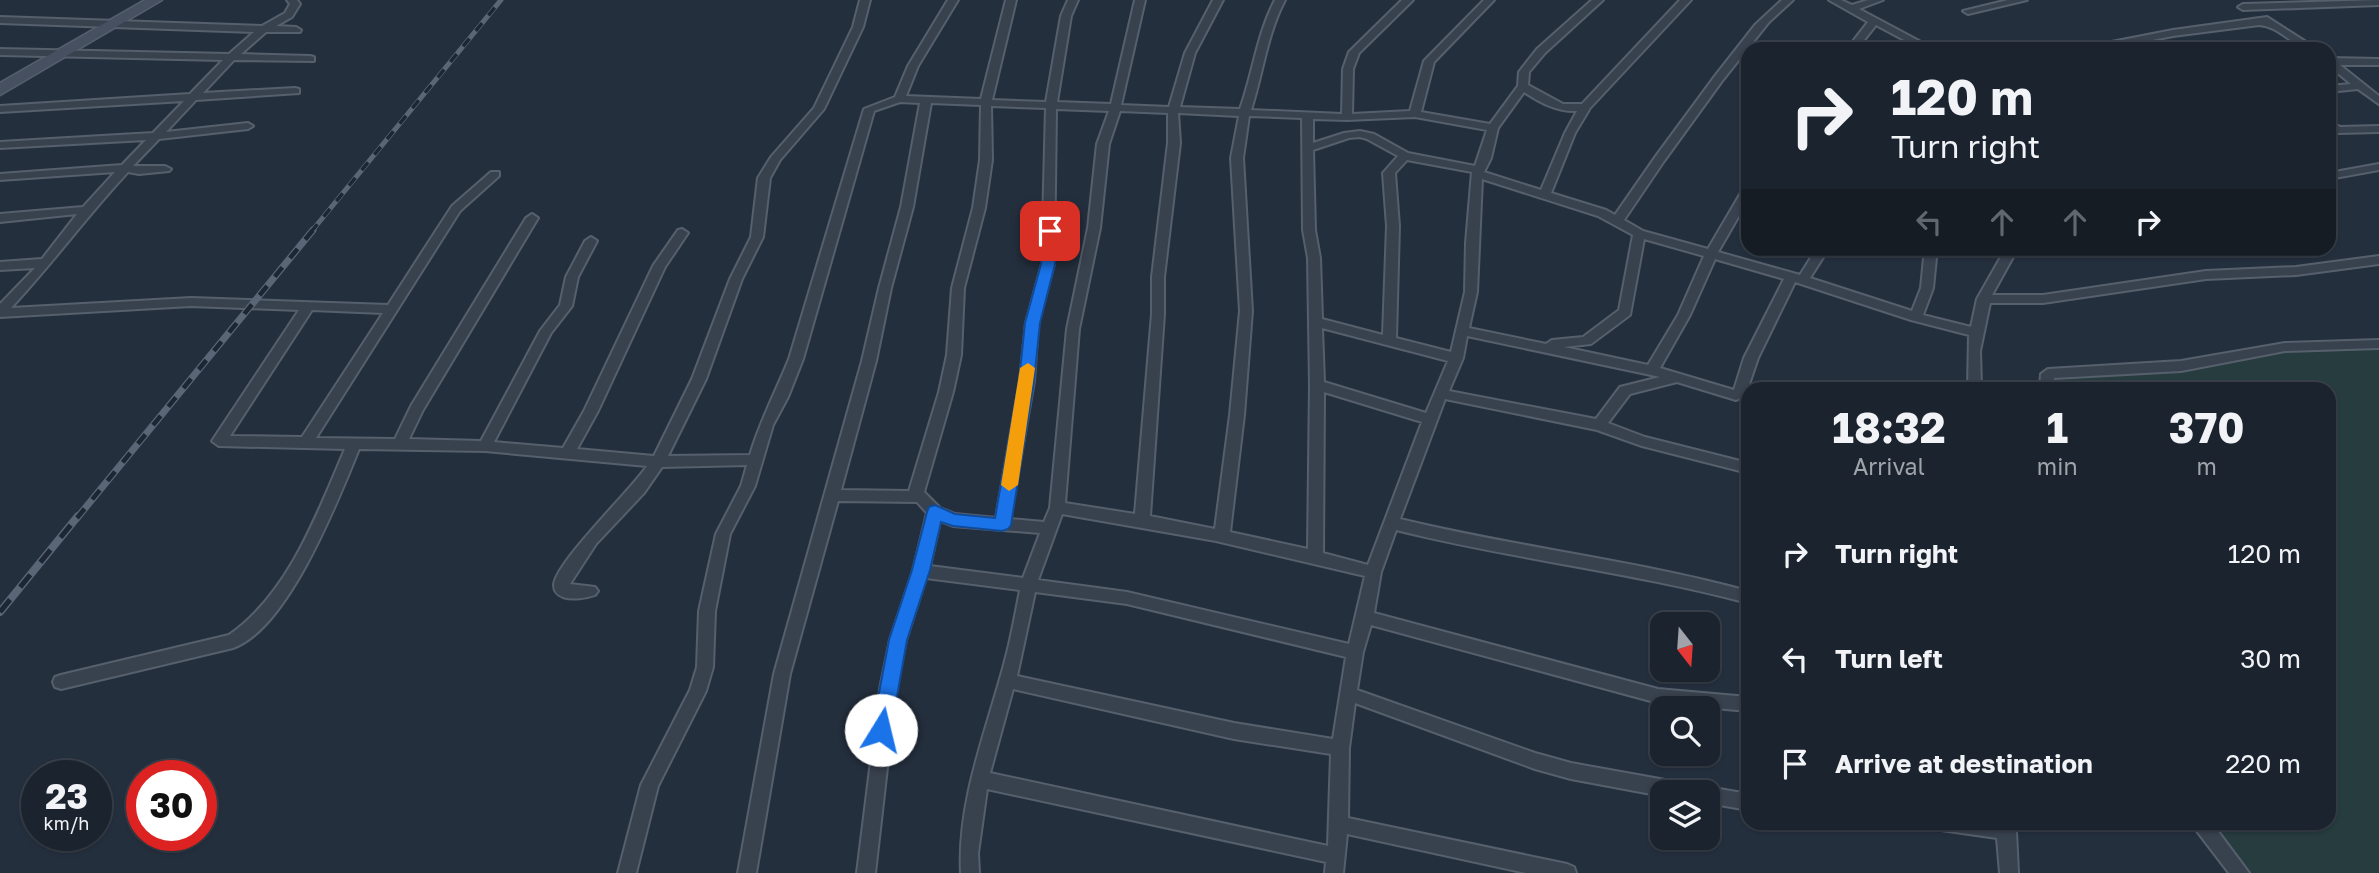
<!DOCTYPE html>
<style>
:root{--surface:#1b232e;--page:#242b36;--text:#f1f3f6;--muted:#a0a4aa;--line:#39404a}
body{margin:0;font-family:"Golos Text",sans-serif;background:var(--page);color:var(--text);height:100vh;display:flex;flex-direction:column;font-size:26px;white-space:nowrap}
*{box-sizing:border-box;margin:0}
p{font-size:23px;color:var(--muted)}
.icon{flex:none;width:38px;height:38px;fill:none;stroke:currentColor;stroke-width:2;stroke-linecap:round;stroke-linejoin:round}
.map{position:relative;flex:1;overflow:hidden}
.panel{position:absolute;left:1741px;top:382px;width:595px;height:448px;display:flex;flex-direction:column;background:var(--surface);border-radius:21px;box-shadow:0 2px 5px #0004,0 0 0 2px var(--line)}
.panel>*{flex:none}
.banner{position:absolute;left:1741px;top:42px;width:595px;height:214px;border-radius:21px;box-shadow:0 2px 5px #0004,0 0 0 2px var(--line);background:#1b232e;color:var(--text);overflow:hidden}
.needle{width:46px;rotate:163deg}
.controls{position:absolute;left:1650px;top:612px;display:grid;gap:14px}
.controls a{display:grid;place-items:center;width:70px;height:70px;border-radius:14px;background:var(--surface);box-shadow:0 2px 5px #0004,0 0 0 2px var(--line);font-size:35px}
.speed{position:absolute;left:21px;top:760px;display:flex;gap:14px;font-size:35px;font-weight:700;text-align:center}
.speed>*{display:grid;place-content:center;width:91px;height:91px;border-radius:50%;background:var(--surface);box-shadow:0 2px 5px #0004,0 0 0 2px var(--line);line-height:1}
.speed small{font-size:18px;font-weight:400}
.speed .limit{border:10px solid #d22;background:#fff;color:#111}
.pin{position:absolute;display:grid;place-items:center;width:60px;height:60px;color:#fff;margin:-30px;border-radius:14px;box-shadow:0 4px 10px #0006}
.me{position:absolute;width:77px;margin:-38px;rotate:9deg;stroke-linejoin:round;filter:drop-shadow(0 0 5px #0008)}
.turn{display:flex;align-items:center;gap:24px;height:147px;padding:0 35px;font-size:32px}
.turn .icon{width:91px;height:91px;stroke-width:2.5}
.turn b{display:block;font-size:49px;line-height:60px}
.lanes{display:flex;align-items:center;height:66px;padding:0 35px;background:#0003;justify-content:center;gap:35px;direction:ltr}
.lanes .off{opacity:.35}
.eta{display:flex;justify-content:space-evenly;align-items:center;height:119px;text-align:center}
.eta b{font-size:42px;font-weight:700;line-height:49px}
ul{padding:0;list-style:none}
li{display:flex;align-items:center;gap:21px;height:105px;padding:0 35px}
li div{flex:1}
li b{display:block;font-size:26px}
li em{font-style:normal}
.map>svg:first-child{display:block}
.green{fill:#263c3f}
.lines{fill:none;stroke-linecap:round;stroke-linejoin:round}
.street-casing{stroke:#565f6c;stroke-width:4}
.secondary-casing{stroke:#565f6c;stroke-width:3}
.street{fill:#38414e;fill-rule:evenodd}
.secondary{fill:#465061;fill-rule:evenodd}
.rail-far2-casing{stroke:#5a6575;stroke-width:5}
.rail-far1-casing{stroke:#5a6575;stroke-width:7}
.rail-casing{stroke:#5a6575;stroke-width:8}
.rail-far2{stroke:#1d2633;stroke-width:3.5;stroke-dasharray:10;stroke-linecap:butt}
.rail-far1{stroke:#1d2633;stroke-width:4.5;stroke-dasharray:12;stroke-linecap:butt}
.rail{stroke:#1d2633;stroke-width:5;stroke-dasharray:16;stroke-linecap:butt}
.route{fill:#1a73e8;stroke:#114b97;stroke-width:2}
.slow{fill:#f59e0b}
</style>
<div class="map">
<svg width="2379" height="873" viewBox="0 0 2379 873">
<rect width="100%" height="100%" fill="#242f3e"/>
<path class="green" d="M2336 341H2379V873H2247L2209 823 2329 822V388H2049L2048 375 2192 361Z"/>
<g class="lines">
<g class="street-casing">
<g id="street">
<path d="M287 0H297L300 4 292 17 276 26 296 27 301 30 300 32H266L241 54 310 56 314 57V61L234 60 203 93 295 88 299 89V93L196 100 166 132 248 123 253 126 248 129 159 139 133 166H165L171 169 169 171 139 174 128 172C87 216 52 264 11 308L191 298 388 305 452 206 491 172H499V176L460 211 316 438 395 439 411 406 526 218 532 214 538 218 423 410 409 439 481 441 540 331 560 305 566 277 585 241 591 237 597 241 578 277 572 306 551 333 494 442 563 448 584 411 653 266 678 230 682 229 688 233 665 267 598 411 577 449 654 456 692 379 730 279 751 237 758 178 771 157 814 108 853 27 860 0H870L863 27 824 109 780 160 770 178 763 237 742 279 706 379 668 456 750 455C760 421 776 391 789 359L864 109 895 97 908 66 948 0H958L918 66 906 96 981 99 1006 0H1016L992 100 1046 102 1061 16 1068 0H1078L1071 16 1057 102 1111 104 1135 0H1145L1121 105 1169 107 1185 53 1213 0H1223L1195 53 1180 107 1240 109C1253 73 1257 34 1275 0H1285C1267 34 1263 73 1251 110L1342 114 1343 69 1349 52 1402 0H1413L1359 53 1353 69 1352 114 1410 111 1424 61 1484 0H1494L1434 62 1421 112 1490 124 1518 86 1519 72 1537 49 1592 0H1603L1545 53 1529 72 1528 85 1563 104H1582L1680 0H1691L1590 108 1575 133 1551 193 1606 210 1615 215 1656 156 1715 76 1755 25 1782 0H1793L1769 22 1722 81 1664 161 1624 220 1643 231 1708 249 1742 191 1748 188V200L1718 252 1800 275 1817 248H1829L1810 278 1912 311 1921 288 1925 248H1937L1933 288 1923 315 1971 327 1977 299 2006 248H2018L1992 295H2043L2206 271 2296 267 2379 256V264L2296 275 2206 279 2043 303H1990L1980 351 1981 388H1968L1969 335 1911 320 1795 282 1758 358 1745 396 1736 400 1677 382 1630 394 1608 423 1645 437 1748 463V473L1642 446 1597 430 1445 399 1400 519C1515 547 1634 560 1748 591V603C1632 572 1512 559 1396 530L1381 572 1374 613 1658 689 1748 697V711L1658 703 1371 625 1363 652 1357 690 1535 753 1571 763 1693 785 1699 787 1701 791 1708 787 1748 794V810L1708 803V793H1662V796L1571 779 1535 769 1355 703 1349 748 1348 818 1567 864 1574 867 1576 873H1526L1347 834 1343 873H1325L1326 862 987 789 978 853 979 873H961C957 798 989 725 1007 653 1012 633 1016 611 1020 590L926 578 906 640 896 689 875 873H857L880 689 890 640 913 571 927 513 917 502 838 501 790 674 756 873H738L774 674 862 361 879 288 901 207 920 103 900 102 874 111 803 359 788 397 773 425 755 486 730 534 715 611 713 667 706 691 658 786 636 873H618L641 785 690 690 697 667 699 611 716 534 741 486 747 465 662 467 644 493 596 544 570 584 595 587 598 591 595 595C587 598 572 600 563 597 558 595 554 592 554 585 555 563 631 490 647 466L485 451 359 449C338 500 288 629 233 648L61 689 55 687 53 682 55 677 61 675 229 635C289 593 317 514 345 449L219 446 212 441 299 310 191 306 0 317V304L35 268 0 270V262L42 259 77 214 0 222V214L83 207 115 172 0 180V174L122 165 146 140 0 148V142L153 133 184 101 0 112V106L190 94 223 60 0 55V49L229 54 254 32 0 23V17L262 26 285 13 290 4ZM1524 92C1541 103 1557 112 1577 111L1565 133 1541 190 1484 172 1491 158 1498 128ZM931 103 981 105 980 160 973 208 952 288 947 355 939 392 909 491 841 490 876 361 891 288 913 207ZM991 106 1046 108 1042 264 1026 323 1020 381 996 518 955 514 940 508 924 492 953 392 961 355 964 288 985 208 992 160ZM1056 109 1109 111 1097 144 1088 228 1067 329 1050 508 1044 522 1010 519 1034 381 1038 323 1054 264ZM1120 111 1168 113V143L1152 277V314L1135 514 1065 503 1079 329 1100 228 1109 144ZM1178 113 1239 116 1231 158 1240 311 1230 415 1215 529 1150 516 1164 314V277L1180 143ZM1249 116 1302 118 1303 230 1308 258 1310 385 1308 549 1230 532 1244 415 1252 311 1243 158ZM1415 117 1487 130 1475 166 1408 153 1374 134 1360 131 1344 133 1313 143V119L1347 120ZM1360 137 1367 139 1398 156 1383 173 1387 226 1383 335 1322 319 1320 258 1315 230 1313 150 1349 138ZM1407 160 1472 172 1466 243 1465 292 1451 352 1396 338 1399 226 1395 173ZM1482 179 1598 216 1633 235 1619 310 1583 337 1552 340 1546 344 1469 328 1477 292ZM1644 239 1704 256 1678 315 1648 365 1564 347 1591 344 1630 315ZM1715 259 1784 279 1744 358 1734 390 1660 368 1690 315ZM312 310 383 313 302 437 230 436ZM1322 328 1448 361 1426 413 1324 382ZM1467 336 1651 375 1660 377 1620 387 1596 419 1449 391 1463 358ZM1324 392 1422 422 1368 565 1323 553ZM1062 514 1216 541 1365 576 1349 644 1127 592 1038 580ZM940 521 953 526 1040 533 1023 578 930 566ZM1035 592 1127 604 1346 657 1333 739 1234 723 1017 676ZM1013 689 1234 739 1331 754 1328 846 990 773Z"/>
<path d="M1829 0H1841L1852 5 1868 0H1883L1859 9 1934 49H1921L1876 25 1857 49H1847L1868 22Z"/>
<path d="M2008 0H2027L1968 14 1963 11Z"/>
<path d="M2379 0V5L2243 10 2238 7 2243 4Z"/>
<path d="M2267 17 2317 49C2291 49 2283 27 2259 25L2173 36 2106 49H2086L2091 46 2173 30Z"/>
<path d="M2329 58 2379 59V65H2340L2379 96V104L2358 89 2329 92V86L2351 84 2329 66Z"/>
<path d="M2329 121 2340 127 2379 126V132L2338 133 2329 129Z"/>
<path d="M2379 164V170L2329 179V173Z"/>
<path d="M2379 340V348L2285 351 2181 371 2054 378 2053 388H2040L2041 374 2048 369 2181 361 2285 343Z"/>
<path d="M1932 822H2013L2016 831 2018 873H2000L1997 838 1941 830 1935 828Z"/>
<path d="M2190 822H2211L2249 873H2229Z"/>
</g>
</g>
<g class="secondary-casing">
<path id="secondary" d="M145 0H162L0 95V83Z"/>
</g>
<use href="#street" class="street"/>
<use href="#secondary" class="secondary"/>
<g class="rail-far2-casing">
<path id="rail-far2" d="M311 232 501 0"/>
</g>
<g class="rail-far1-casing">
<path id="rail-far1" d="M77 518 313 230"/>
</g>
<g class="rail-casing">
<path id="rail" d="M0 612 78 516"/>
</g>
<use href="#rail-far2" class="rail-far2"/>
<use href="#rail-far1" class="rail-far1"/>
<use href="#rail" class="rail"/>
</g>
<path class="route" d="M1050 227 1057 231 1055 264 1040 323 1034 381 1011 525 1008 529 1002 531 953 526 941 522 930 570 907 640 891 730 888 736 881 739 874 736 872 730 889 640 912 570 927 512 929 507 935 505 955 514 995 518 1019 381 1025 323 1041 264 1044 231Z"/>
<path class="slow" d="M1028 363 1035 368 1018 485 1009 491 1001 485 1020 368Z"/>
</svg>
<div class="controls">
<a><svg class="needle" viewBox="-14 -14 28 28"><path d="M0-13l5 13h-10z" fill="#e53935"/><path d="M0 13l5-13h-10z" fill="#a0a4aa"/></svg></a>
<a><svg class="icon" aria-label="search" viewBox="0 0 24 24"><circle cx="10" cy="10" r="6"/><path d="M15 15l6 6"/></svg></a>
<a><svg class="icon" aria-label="layers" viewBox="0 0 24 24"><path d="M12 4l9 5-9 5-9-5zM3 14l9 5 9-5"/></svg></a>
</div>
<div class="speed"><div>23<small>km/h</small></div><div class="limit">30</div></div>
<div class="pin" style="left:1050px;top:231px;background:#d93025"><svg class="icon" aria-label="arrive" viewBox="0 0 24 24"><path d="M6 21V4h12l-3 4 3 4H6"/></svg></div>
<svg class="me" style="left:881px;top:730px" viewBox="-20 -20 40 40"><circle r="19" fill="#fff"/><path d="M0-13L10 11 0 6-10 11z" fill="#1a73e8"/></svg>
<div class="banner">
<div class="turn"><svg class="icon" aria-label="right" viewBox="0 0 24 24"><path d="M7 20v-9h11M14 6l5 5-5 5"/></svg><div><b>120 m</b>Turn right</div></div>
<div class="lanes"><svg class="icon off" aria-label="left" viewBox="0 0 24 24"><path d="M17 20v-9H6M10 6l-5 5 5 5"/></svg><svg class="icon off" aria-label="ahead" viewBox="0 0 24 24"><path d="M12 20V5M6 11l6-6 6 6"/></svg><svg class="icon off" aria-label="ahead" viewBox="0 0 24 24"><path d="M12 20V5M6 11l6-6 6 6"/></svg><svg class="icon" aria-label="right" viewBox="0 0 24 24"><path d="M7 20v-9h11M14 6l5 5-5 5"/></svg></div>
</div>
<section class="panel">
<div class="eta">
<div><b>18:32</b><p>Arrival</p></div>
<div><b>1</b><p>min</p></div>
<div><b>370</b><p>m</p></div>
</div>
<ul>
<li><svg class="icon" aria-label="right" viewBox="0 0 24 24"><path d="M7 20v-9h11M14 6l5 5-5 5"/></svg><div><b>Turn right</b></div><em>120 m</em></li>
<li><svg class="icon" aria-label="left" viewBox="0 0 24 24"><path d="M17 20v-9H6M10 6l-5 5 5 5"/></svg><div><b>Turn left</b></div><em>30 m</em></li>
<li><svg class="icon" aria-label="arrive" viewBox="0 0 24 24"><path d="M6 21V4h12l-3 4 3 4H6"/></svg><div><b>Arrive at destination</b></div><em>220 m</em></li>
</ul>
</section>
</div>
